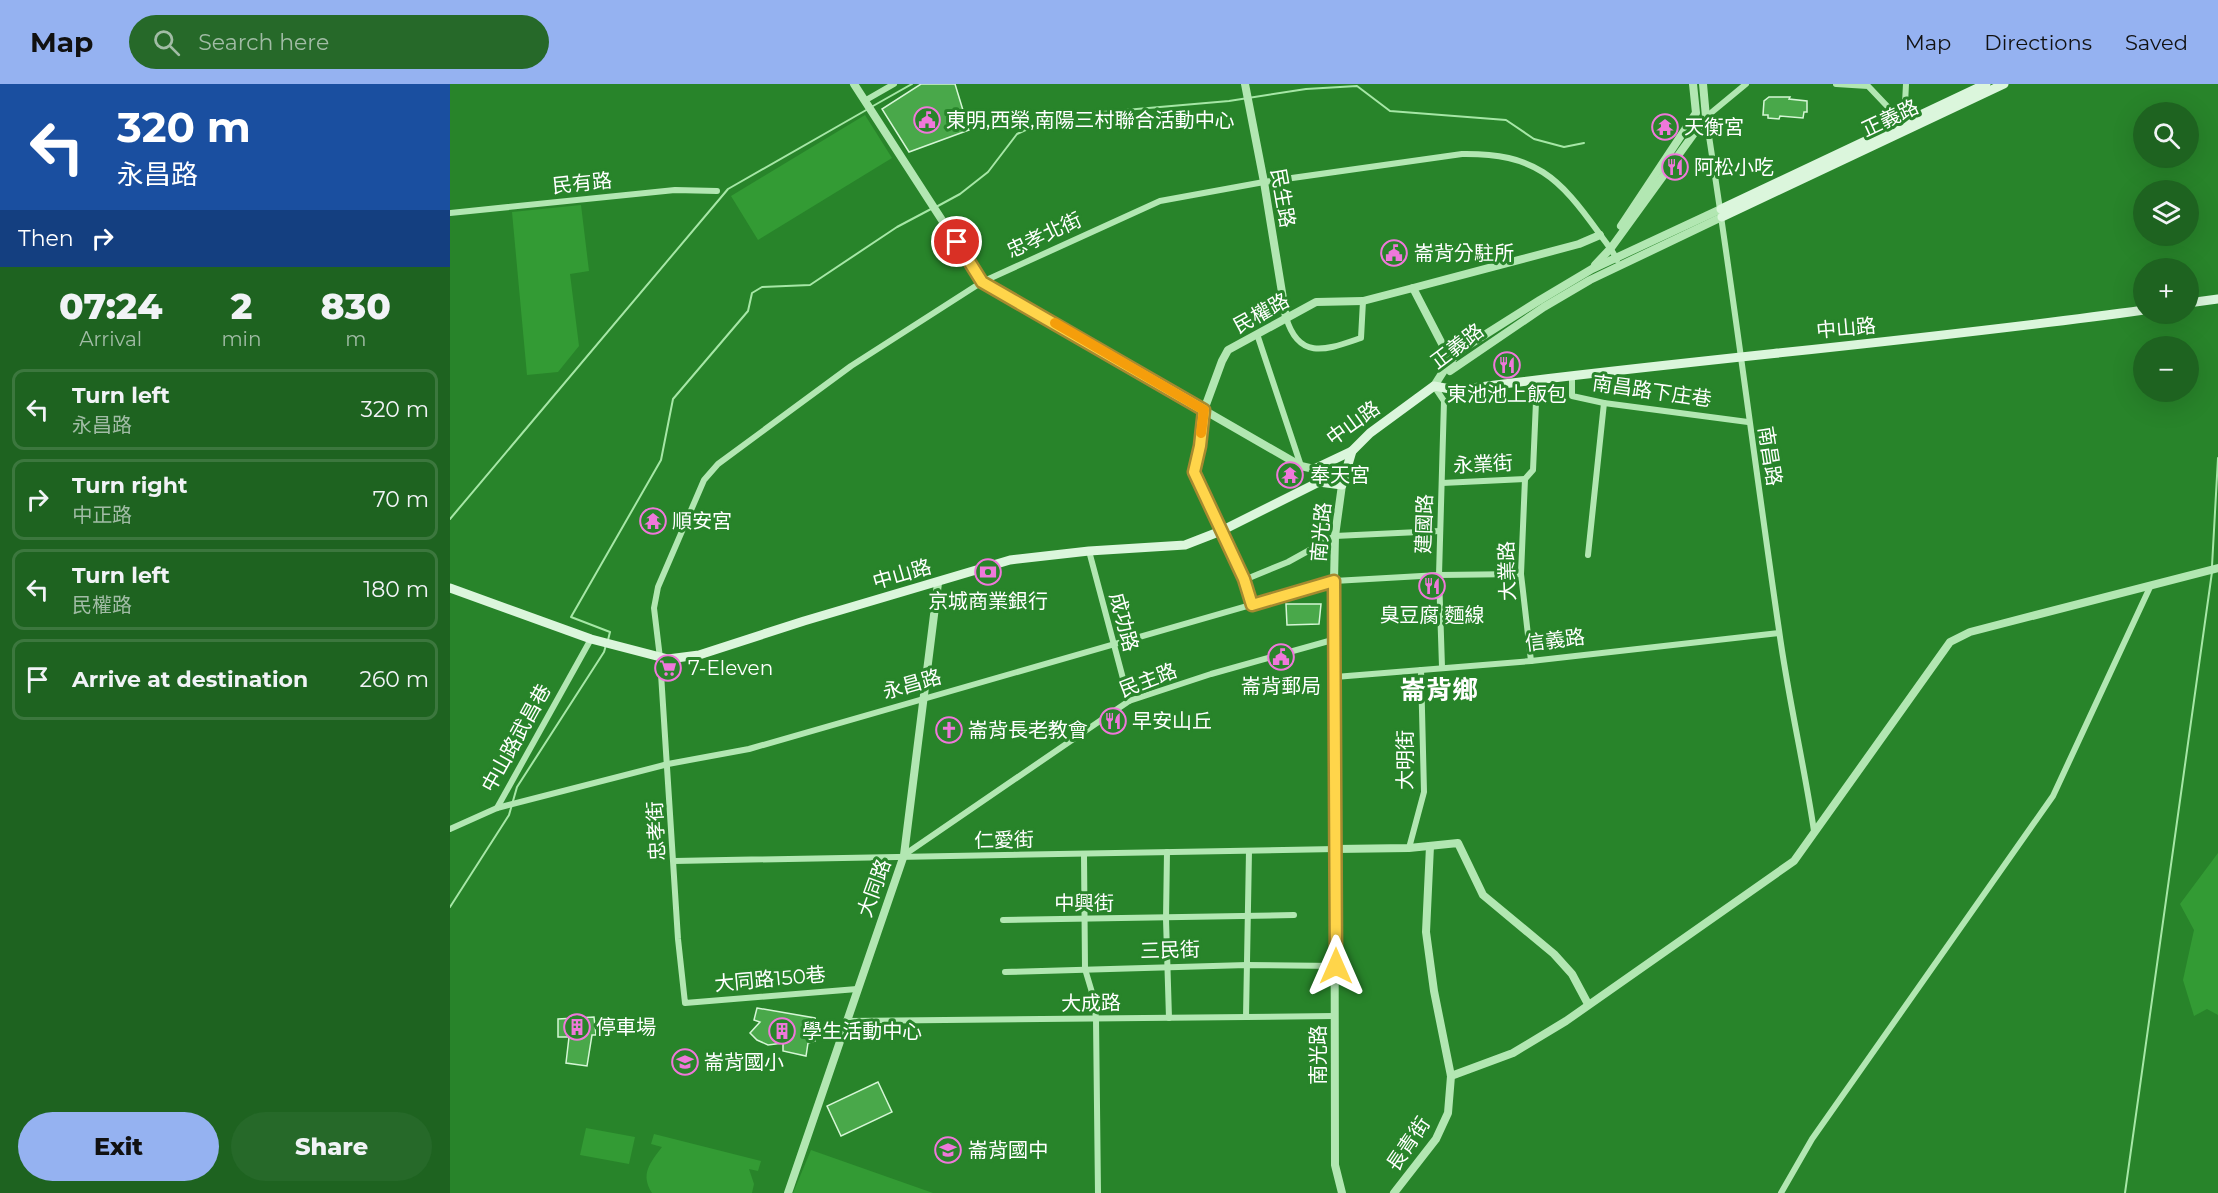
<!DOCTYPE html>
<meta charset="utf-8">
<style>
:root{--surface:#1e6320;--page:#266929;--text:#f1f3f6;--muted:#a1bca5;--line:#3c773e;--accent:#95b2f1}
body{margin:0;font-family:Montserrat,"Noto Sans TC",sans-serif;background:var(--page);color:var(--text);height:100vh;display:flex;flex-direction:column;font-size:22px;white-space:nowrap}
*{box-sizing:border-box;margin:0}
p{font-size:20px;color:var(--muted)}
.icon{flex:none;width:33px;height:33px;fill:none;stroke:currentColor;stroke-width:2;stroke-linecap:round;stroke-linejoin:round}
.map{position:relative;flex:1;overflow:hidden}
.sheet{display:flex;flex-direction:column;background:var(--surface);width:450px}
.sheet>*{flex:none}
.hud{background:#1a4fa0;color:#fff;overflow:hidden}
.fabs{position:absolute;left:1683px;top:18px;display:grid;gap:12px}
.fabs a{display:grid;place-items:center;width:66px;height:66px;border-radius:50%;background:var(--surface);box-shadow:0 6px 24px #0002;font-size:30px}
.pin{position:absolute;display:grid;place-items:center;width:51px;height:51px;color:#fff;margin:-26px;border:3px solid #fff;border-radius:50%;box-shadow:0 2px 6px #0007}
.me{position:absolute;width:66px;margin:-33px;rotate:0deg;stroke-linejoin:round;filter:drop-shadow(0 0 4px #0008)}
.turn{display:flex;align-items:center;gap:21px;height:126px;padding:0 18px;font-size:27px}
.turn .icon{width:78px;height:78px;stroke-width:2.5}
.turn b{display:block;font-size:42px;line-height:51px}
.then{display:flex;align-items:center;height:57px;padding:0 18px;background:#0003;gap:12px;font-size:22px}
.eta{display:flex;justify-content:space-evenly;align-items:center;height:102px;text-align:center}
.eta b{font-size:36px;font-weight:800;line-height:42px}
.cta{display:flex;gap:12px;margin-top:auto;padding:12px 18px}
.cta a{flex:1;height:69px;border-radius:36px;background:var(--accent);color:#111;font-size:24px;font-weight:800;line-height:69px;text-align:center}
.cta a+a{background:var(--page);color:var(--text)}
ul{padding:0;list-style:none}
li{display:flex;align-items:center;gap:18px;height:81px;margin:0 12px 9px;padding:0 6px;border:3px solid var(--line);border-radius:12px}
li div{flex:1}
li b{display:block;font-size:22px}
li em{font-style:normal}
header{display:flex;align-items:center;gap:36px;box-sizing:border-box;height:84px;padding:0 30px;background:var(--accent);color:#111}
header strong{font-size:28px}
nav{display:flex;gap:33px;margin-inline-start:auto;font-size:21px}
.search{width:420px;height:54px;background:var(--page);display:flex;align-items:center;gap:15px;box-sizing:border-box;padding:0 21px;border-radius:33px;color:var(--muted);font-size:22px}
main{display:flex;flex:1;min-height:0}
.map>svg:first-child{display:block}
.green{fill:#339b34}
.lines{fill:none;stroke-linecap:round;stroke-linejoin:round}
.stream{stroke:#a6e7a6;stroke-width:2}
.building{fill:#49a84a;stroke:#d5f6d5;stroke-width:1.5}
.minor{stroke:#b2e7b2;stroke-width:6}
.tertiary{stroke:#b2e7b2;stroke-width:8}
.secondary{stroke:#dbf6dc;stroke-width:9}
.route-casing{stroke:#a68a30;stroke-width:15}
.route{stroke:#ffd54a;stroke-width:10}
.slow{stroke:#f59e0b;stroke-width:10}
.labels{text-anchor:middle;stroke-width:6;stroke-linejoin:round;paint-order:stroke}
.street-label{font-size:20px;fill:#fff;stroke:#28842a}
.poi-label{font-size:20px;fill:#fff;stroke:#28842a;text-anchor:start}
.district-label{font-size:26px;font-weight:bold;fill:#fff;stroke:#28842a}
</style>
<header>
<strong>Map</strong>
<div class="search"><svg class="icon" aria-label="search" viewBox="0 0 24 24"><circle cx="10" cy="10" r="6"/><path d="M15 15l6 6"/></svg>Search here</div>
<nav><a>Map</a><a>Directions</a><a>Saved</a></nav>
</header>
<main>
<section class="sheet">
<div class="hud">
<div class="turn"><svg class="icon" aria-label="left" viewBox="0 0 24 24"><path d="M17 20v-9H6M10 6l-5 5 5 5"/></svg><div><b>320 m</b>永昌路</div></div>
<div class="then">Then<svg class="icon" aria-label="right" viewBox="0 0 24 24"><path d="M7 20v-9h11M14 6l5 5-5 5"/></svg></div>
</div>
<div class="eta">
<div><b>07:24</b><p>Arrival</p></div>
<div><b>2</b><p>min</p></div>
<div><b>830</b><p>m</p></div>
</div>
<ul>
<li><svg class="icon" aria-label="left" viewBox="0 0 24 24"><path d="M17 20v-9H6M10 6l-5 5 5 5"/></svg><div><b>Turn left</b><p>永昌路</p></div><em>320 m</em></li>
<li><svg class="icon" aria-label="right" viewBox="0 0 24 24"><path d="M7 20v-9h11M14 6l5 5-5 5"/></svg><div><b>Turn right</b><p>中正路</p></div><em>70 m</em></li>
<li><svg class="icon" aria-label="left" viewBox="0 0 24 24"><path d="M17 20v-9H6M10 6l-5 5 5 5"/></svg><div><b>Turn left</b><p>民權路</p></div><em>180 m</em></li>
<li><svg class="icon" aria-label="arrive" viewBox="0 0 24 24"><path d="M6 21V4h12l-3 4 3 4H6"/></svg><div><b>Arrive at destination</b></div><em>260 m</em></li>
</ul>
<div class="cta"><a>Exit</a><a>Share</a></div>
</section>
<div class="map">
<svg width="1768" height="1109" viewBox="0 0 1768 1109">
<rect width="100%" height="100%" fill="#28842a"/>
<g class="green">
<path d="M415 31 442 74 308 156 281 112Z"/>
<path d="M131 121 139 187 120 190 129 262 108 288 77 291 62 128Z"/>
<path d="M1768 769V931L1757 925 1744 932 1733 896 1744 846 1730 820Z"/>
<path d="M136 1044 185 1053 179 1080 130 1071Z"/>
<path d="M204 1050 311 1077 308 1087 299 1085 304 1100 302 1109H202C190 1090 200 1079 212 1063L201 1060Z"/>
<path d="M361 1066 483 1109H343Z"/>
</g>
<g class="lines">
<g class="stream">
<path d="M423 22 462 0"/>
<path d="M486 123 510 110 538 88 567 50 606 32 779 17 856 5 907 2 940 27 1056 36 1084 55 1114 63 1134 59"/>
<path d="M0 435 278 105 418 25"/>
<path d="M1762 482 1768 374"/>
<path d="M158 556 160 548 121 533 211 376 223 315 298 227 302 209 312 203 360 201 447 143 481 125"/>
<path d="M0 823 59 731 67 703 154 568 156 561"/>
<path d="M1675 1109 1762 488"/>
</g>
</g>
<g class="building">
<path d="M471 0H505L519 46 459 68 432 25Z"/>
<path d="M1319 13H1340L1339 15 1357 17V28H1354L1353 34 1330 32 1329 35 1318 34V31H1313L1314 17Z"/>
<path d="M836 520H871L869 540 837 541Z"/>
<path d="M307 924 365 934 367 940 363 950 365 957 358 959 356 972 333 967V959L318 961 307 956 300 949 310 938 304 936Z"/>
<path d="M144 933 146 951H142L137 982 116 979 119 953H108V935Z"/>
<path d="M428 998 442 1028 391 1052 377 1022Z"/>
</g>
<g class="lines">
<g class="minor">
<path d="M1296 0 1256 33C1283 204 1304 375 1329 546 1338 613 1354 680 1364 747"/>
<path d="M1386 0 1418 2 1455 41"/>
<path d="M416 16 444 0"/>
<path d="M1454 39 1456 0"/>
<path d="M0 129 225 106 267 107"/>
<path d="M836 233C849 278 878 265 911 254L913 217"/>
<path d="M807 250 851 382"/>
<path d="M1122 291V312L1154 319 1298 338"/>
<path d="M984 302 994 317 989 491 992 583"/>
<path d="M1075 395 1071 490 1081 577"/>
<path d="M1075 395 1083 386 1087 295"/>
<path d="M992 399 1075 395"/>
<path d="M771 447 794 496 802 521"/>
<path d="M639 467 679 617"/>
<path d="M1138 471 1154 319"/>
<path d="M794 496 838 478 885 452 990 447"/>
<path d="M885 593 1081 577 1329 549"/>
<path d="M47 724 141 555"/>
<path d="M0 745 47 724 218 680 299 665 884 497 989 491 1071 490"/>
<path d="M959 764 974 708 971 586"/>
<path d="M717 768 716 835 719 934"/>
<path d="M454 771 679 617 761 590 886 555"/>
<path d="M634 771 635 885 644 915 646 935 648 1109"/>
<path d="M224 777 886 765"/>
<path d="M553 836 844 831"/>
<path d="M555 888 797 881 886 882"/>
<path d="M407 905 235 919 228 855 210 574 204 524 208 503 254 396 268 380 401 282 532 198 710 117 814 98 1012 70C1085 69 1109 93 1149 149 1155 158 1162 165 1167 176"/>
<path d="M796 933 799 767"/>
<path d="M397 937 884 932"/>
<path d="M1331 1109 1362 1055 1603 712 1701 501"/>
</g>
<g class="tertiary">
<path d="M404 0 532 198 851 382 864 385"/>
<path d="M795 0 814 98 836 233"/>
<path d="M1171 142 1246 29 1243 0"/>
<path d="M1145 181 1161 164 1256 33 1253 0"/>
<path d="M963 204 1129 160 1150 151"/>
<path d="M1000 287 1094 223 1140 196 1272 133"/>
<path d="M984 302 1000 277 1014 264 1090 216 1142 185 1271 125"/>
<path d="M771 447 744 388 750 362 754 326 772 277 778 266 866 218 913 217 963 204 1004 283"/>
<path d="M886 765 959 764 1008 759 1033 811 1104 870 1122 890 1138 920"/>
<path d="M1001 992 1063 969 1116 937 1344 777 1500 558 1520 548 1768 484"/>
<path d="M338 1109 454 771 488 499"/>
<path d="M892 1109 885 1081 884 497 885 452 892 401"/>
<path d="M944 1109 986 1055 998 1029 1001 992 984 907 976 848 980 762"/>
</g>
<g class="secondary">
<path d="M1271 125 1536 0"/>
<path d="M1272 133 1554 0"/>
<path d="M1738 219 1768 215"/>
<path d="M869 398 864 385 902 367 920 349 984 302 1006 306C1235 276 1465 258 1694 226"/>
<path d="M869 398 892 401 902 367"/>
<path d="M0 504 141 555 218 575 249 571 354 537 560 476 639 467 735 461 771 447 869 398"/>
</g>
</g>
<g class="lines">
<g class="route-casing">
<path id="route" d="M507 158 532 198 754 326 750 362 744 388 794 495 802 521 884 497 886 882"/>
</g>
<use href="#route" class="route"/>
<path class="slow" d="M605 239 754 326 751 349"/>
</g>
<defs>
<g id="civic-ring" transform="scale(1.35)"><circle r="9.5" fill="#28842a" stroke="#ef78da" stroke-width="1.5"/><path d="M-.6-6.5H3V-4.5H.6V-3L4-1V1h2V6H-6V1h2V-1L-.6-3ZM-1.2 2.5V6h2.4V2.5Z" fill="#ef78da"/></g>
<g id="temple-ring" transform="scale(1.35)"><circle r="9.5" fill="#28842a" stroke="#ef78da" stroke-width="1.5"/><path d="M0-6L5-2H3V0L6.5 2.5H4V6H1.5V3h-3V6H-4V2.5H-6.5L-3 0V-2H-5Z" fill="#ef78da"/></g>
<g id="restaurant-ring" transform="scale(1.35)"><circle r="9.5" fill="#28842a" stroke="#ef78da" stroke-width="1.5"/><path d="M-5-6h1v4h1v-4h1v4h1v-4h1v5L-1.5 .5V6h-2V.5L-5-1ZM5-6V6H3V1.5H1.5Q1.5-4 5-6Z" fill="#ef78da"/></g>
<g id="bank-ring" transform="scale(1.35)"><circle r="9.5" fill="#28842a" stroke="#ef78da" stroke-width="1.5"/><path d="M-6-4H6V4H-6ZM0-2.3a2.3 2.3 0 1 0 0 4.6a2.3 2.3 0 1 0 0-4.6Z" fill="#ef78da"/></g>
<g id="supermarket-ring" transform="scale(1.35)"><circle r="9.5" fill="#28842a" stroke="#ef78da" stroke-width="1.5"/><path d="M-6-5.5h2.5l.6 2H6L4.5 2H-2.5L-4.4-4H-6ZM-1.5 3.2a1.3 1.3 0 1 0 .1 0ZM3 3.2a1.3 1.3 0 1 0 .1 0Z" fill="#ef78da"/></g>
<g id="church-ring" transform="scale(1.35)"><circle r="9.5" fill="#28842a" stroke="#ef78da" stroke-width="1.5"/><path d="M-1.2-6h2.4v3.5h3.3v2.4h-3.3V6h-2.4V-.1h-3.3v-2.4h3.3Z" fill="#ef78da"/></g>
<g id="building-ring" transform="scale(1.35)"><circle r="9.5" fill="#28842a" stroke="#ef78da" stroke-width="1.5"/><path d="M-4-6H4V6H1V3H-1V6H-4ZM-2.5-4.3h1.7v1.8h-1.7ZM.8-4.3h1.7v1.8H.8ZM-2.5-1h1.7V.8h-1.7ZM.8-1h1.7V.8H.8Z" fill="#ef78da"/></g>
<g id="school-ring" transform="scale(1.35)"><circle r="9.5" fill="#28842a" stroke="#ef78da" stroke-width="1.5"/><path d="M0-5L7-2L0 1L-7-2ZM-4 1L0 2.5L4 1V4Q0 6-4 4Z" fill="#ef78da"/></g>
</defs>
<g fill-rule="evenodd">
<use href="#civic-ring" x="477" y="36"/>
<use href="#temple-ring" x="1215" y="43"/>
<use href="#restaurant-ring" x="1225" y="83"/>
<use href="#civic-ring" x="944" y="169"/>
<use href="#restaurant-ring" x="1057" y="281"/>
<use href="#temple-ring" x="840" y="391"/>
<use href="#temple-ring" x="203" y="437"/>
<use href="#bank-ring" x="538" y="488"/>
<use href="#restaurant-ring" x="982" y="502"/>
<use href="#civic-ring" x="831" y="573"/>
<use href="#supermarket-ring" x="218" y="584"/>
<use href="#restaurant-ring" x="663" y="637"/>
<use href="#church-ring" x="499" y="646"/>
<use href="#building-ring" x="127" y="943"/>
<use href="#building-ring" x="332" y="947"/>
<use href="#school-ring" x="235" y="978"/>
<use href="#school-ring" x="498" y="1066"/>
</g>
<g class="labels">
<g class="street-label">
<text transform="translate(1440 34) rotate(-25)" y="7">正義路</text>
<text transform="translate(132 99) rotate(-6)" y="7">民有路</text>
<text transform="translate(833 114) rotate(80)" y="7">民生路</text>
<text transform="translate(594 151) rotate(-25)" y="7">忠孝北街</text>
<text transform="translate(811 229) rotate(-29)" y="7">民權路</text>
<text transform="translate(1396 244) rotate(-5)" y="7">中山路</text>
<text transform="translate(1007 262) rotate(-37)" y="7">正義路</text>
<text transform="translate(1202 307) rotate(8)" y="7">南昌路下庄巷</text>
<text transform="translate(903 339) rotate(-36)" y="7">中山路</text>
<text transform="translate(1320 372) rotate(81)" y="7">南昌路</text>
<text transform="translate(1033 380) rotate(-3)" y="7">永業街</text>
<text transform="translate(974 440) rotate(-88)" y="7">建國路</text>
<text transform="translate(871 448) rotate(-85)" y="7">南光路</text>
<text transform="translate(1057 487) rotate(-92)" y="7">大業路</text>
<text transform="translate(452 490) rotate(-16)" y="7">中山路</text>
<text transform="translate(674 538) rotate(75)" y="7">成功路</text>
<text transform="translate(1105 556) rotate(-7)" y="7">信義路</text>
<text transform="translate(698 596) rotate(-21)" y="7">民主路</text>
<text transform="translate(462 600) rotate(-16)" y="7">永昌路</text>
<text transform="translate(66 654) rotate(-61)" y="7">中山路武昌巷</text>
<text transform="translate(955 676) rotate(-90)" y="7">大明街</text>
<text transform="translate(206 747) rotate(-93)" y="7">忠孝街</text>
<text transform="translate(554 756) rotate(-1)" y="7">仁愛街</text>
<text transform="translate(424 804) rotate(-70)" y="7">大同路</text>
<text x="634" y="826">中興街</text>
<text transform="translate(720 866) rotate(-2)" y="7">三民街</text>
<text transform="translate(320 895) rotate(-5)" y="7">大同路150巷</text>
<text transform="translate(641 919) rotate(-1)" y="7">大成路</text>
<text transform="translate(868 971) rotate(-90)" y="7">南光路</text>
<text transform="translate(958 1060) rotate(-56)" y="7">長青街</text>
</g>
<g class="poi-label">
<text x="496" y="43">東明,西榮,南陽三村聯合活動中心</text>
<text x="1234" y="50">天衡宮</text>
<text x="1244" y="90">阿松小吃</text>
<text x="964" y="176">崙背分駐所</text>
<text x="1057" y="317" text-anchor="middle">東池池上飯包</text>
<text x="860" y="398">奉天宮</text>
<text x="222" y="444">順安宮</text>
<text x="538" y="524" text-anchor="middle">京城商業銀行</text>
<text x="982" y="538" text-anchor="middle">臭豆腐 麵線</text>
<text x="238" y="591">7-Eleven</text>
<text x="831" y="609" text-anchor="middle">崙背郵局</text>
<text x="682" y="644">早安山丘</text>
<text x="518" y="653">崙背長老教會</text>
<text x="146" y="950">停車場</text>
<text x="352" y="954">學生活動中心</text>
<text x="254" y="985">崙背國小</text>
<text x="518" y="1073">崙背國中</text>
</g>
<g class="district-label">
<text x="989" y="615">崙背鄉</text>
</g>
</g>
</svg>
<div class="fabs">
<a><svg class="icon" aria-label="search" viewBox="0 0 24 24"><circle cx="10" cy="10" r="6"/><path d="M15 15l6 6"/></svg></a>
<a><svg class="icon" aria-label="layers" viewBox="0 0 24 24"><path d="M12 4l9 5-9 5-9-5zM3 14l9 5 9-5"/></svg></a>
<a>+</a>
<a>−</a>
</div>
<div class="pin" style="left:507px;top:158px;background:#d93025"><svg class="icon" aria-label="arrive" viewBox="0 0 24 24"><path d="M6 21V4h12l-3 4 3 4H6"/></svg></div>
<svg class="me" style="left:886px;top:882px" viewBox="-20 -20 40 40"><path d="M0-17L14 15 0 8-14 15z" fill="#ffd54a" stroke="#fff" stroke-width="4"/></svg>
</div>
</main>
